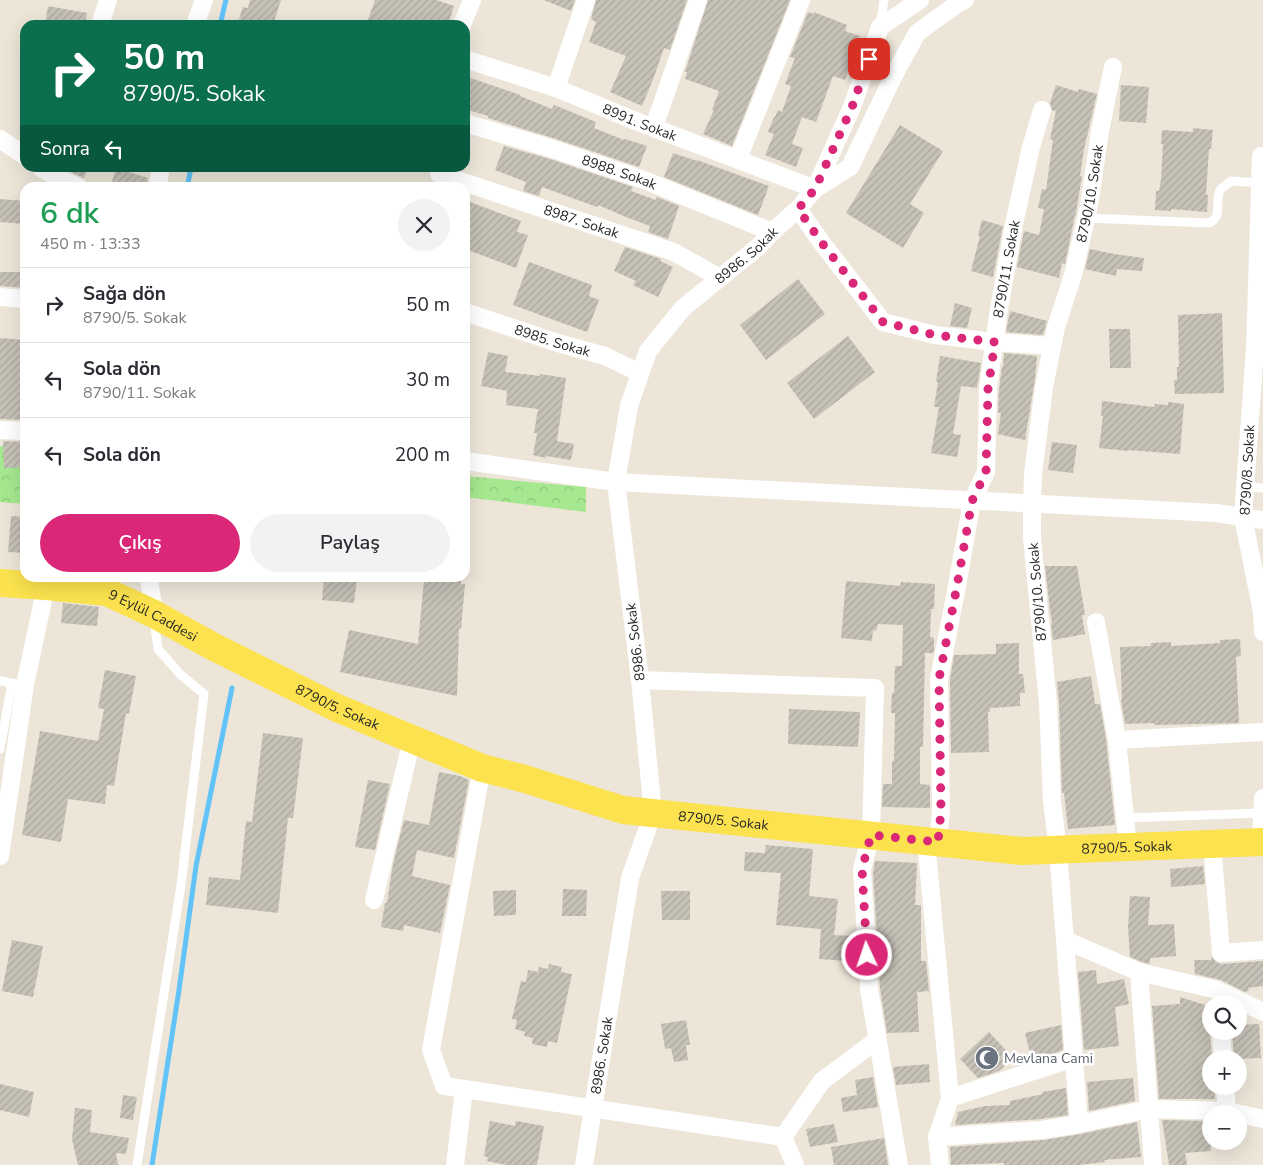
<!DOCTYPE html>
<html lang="tr">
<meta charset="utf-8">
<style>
:root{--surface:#fff;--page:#f2f2f3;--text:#2b2b33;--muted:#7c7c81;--line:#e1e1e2;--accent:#db2777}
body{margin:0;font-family:"Nunito Sans",sans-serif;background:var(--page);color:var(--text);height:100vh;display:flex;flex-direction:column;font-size:19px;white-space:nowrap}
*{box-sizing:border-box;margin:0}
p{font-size:16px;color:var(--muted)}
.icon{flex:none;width:28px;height:28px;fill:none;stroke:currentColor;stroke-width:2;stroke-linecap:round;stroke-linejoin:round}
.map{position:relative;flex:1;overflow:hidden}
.drawer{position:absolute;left:20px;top:182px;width:450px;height:400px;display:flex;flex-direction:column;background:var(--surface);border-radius:15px;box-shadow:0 5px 20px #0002}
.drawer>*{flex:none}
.banner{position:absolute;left:20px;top:20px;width:450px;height:152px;border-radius:15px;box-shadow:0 5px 20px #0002;background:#0b6e4f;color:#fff;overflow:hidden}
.tools{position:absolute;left:1202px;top:995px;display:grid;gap:10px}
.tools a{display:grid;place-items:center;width:45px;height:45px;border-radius:50%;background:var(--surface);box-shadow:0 5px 20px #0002;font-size:25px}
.pin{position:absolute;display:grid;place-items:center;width:42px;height:42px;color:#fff;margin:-21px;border-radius:10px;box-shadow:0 2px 8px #0006}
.me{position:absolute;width:55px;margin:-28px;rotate:357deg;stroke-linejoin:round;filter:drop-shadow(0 0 4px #0008)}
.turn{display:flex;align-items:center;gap:18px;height:105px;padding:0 20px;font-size:22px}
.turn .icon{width:65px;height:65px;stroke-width:2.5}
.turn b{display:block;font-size:35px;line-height:42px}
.then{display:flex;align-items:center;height:48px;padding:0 20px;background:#0003;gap:10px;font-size:19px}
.round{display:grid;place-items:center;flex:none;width:52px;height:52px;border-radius:26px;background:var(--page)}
.overview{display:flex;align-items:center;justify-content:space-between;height:85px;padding:0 20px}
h1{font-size:30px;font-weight:600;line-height:38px;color:#1e9e55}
.cta{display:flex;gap:10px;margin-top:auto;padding:10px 20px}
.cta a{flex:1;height:58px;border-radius:30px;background:var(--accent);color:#fff;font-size:20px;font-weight:600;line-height:58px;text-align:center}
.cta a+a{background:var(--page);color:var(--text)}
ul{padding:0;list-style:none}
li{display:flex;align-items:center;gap:15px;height:75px;padding:0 20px;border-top:1px solid var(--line)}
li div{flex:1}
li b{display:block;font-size:19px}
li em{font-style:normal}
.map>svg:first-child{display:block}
.park{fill:url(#park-crowns)}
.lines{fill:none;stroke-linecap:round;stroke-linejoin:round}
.stream{stroke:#61c3f8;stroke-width:5}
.building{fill:url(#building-hatch)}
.lane{stroke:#fff;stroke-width:9}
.street{stroke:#fff;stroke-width:18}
.primary{stroke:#fbe24e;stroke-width:28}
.route{stroke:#db2777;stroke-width:9;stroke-dasharray:0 16.2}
.labels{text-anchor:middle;stroke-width:5;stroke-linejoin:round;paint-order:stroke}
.street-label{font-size:14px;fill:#282828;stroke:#fff}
.worship-label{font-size:14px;fill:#5b616d;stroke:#fff;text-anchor:start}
</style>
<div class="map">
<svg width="1263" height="1165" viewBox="0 0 1263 1165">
<defs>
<pattern id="park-crowns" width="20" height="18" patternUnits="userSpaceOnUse" patternTransform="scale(1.25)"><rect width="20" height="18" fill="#a6e88f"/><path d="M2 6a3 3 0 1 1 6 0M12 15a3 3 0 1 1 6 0" fill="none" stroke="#8fc77b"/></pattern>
<pattern id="building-hatch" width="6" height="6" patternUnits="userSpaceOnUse" patternTransform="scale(1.25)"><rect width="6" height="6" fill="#c7c2b8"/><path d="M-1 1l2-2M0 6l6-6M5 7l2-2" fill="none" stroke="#aba79e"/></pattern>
</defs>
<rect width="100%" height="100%" fill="#ece5d8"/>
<g class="park">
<path d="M0 446 25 448V504L0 502Z"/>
<path d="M465 476 586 487V512L465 497Z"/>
</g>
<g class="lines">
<g class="stream">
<path d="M220 25 226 0"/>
<path d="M187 188 191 168"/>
<path d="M152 1165 179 990 196 866 232 688"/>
</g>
</g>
<g class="building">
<path d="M250 0H281L273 25H237L243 7 248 8Z"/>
<path d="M375 0H436L454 6 448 25H366Z"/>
<path d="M544 0H575L571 11Z"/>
<path d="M596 0H687L670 50 664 48 654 77 642 106 610 92 626 56 589 42 596 22 591 19Z"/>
<path d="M708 0H790L732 146 703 134 714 110H712L719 91 685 79 687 72H685Z"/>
<path d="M48 6 87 13 85 25H45Z"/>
<path d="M808 12 813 14 814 12 847 25 845 31 860 36 845 80 833 76 816 122 802 117 792 144 803 148 796 167 765 155 774 134 768 132 774 117H775L778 110 782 112 791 86 785 84 795 58 790 57Z"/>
<path d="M465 76 520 95V96L552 109 554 105 596 122 594 128 624 140 625 139 647 146 639 167 556 139 488 118V116L465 109Z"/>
<path d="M1056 85 1078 92 1079 89 1097 94 1084 149 1080 176H1082L1076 213V215H1075L1065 264 1062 263 1059 278 1017 267 1024 231 1039 235 1044 209 1038 208 1042 189 1046 190 1053 140 1050 139 1056 111 1052 110 1050 103Z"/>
<path d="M1121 85 1149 87 1146 123 1119 121Z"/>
<path d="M900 125 943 151 910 204 924 213 903 248 846 213Z"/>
<path d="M1193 128 1213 130 1211 149H1209L1206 195H1208L1207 212 1171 209V211L1155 210 1156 191H1159L1161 180 1163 144H1161L1162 130 1193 132Z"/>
<path d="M504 146 550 159 633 187 631 191 656 200 657 197 679 206 668 239 648 232 650 226 626 217 598 205 597 207 542 187 539 196 523 191 526 182 495 170Z"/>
<path d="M673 153 697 161V160L769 186 758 215 664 177Z"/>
<path d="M62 168H88L84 178Z"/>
<path d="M116 168 148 178 147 188H110Z"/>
<path d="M0 199 25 201V224L0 222Z"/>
<path d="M465 200 521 221 517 232 528 235 516 268 465 249Z"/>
<path d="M982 220 1003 226 993 277 971 271 980 236H978Z"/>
<path d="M625 247 661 259 660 261 673 267 658 297 633 285 636 281 614 271Z"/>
<path d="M1090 249 1114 254 1144 258 1142 271 1117 269 1116 276 1085 269Z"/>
<path d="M529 262 592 285 589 296 599 300 587 332 513 305Z"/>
<path d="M0 272H25V288L0 286Z"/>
<path d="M798 279 825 314 766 360 740 325Z"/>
<path d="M955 303 972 308 967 328 950 326Z"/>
<path d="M1010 311 1047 321 1043 335 1006 332Z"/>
<path d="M1222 313 1224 393 1175 394 1174 380H1177V367H1179L1178 315Z"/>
<path d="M1109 329H1130L1131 368H1110Z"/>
<path d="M848 336 875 372 814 419 787 383Z"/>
<path d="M0 338 25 340V420L0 419Z"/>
<path d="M488 352 508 356 505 372 540 376V374L566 378 557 441 574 444 571 460 546 456V458L533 455 537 433H534L538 409 506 405 507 391 481 386Z"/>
<path d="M1004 353 1037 356 1035 379 1025 440 998 434 1001 413H998L999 390 1002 366 1003 367Z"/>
<path d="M940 356 981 363 977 388 961 386 953 434 961 435 957 457 931 453 939 407H934L938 382H936Z"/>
<path d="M1102 401 1154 407 1155 404 1168 405V402L1184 404 1180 454 1128 450V451L1099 448 1103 416H1101Z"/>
<path d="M3 441 25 442V467L4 468Z"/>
<path d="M1052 442 1077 445 1073 473 1048 470Z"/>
<path d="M11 516 25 517V553L8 552Z"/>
<path d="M1045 566H1077L1085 615H1082L1085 634 1053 640 1051 624 1052 623 1050 610Z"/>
<path d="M324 578H357L354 603 322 600Z"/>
<path d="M429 578H461V584H465L461 629 459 628 457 696 340 672 349 630 418 644 424 580 429 581Z"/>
<path d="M846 581 900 586 901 582 935 584 934 609H931L930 637 934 638V651L933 653H925L923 747H920V784L930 785V808L882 807 883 784H892V761H894L895 713H891L892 693H894L895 666H902L903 625 878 624 876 631 873 630 872 641 841 638Z"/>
<path d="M63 603 99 607 97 626 61 623Z"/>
<path d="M1240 639 1241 656 1236 657 1239 723 1154 725V723L1125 724 1121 700H1122L1120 647 1151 646V643L1171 642V646L1220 643V640Z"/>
<path d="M1019 643V674H1023L1025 693H1020V706L990 708V712H988L989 752 951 753 950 680 954 655 996 654V644Z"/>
<path d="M105 670 136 676 129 714 126 713 114 786 107 785 105 804 68 799 61 842 22 835 40 731 98 741 104 709 98 708Z"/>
<path d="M1091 676 1095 704H1100L1106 739 1115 825 1068 829 1064 793H1062L1059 703 1057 682Z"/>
<path d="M789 709 860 712 858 747 788 744Z"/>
<path d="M263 733 303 738 293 818H288L278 913 206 905 209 877 240 880 246 821 252 822Z"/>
<path d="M439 772 460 776 469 780 454 858 417 850 412 876 450 885 440 933 404 925 403 931 381 927 385 903H387L393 864 404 820 429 825Z"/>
<path d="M368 780 390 784 375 850 355 847Z"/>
<path d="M766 845 813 849 809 896 838 899 834 935 850 936 848 961 819 959 821 929 776 925 781 873 744 871 745 852 765 853Z"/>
<path d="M875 861 917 863 915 905H921V961H926L929 991 917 992 919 1032 887 1033 880 988 873 872Z"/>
<path d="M1203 866 1205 884 1171 887 1170 869Z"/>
<path d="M563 889 587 890 586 916H562Z"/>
<path d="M516 890V915L494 916 493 891Z"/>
<path d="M661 891H690V920H662Z"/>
<path d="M1130 896 1150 897 1148 925 1174 924 1176 956 1150 958V964L1142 962 1130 957 1128 927Z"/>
<path d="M12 940 43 946 33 997 2 991Z"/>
<path d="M1212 957 1216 962 1221 964 1263 961V986L1248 988 1249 991 1245 992 1221 980 1195 974 1194 960H1211V958Z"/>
<path d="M549 964 562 967 561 972 572 974 557 1043 548 1041 547 1047 532 1044 533 1038 524 1036 525 1032 515 1029 517 1020 512 1019 521 981 526 982 528 970 538 972 539 967 548 969Z"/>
<path d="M1096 970 1097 984 1124 979 1129 1004 1115 1007 1119 1046 1084 1050 1078 972Z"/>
<path d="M1180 997 1208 1006 1212 1059H1211V1086H1214L1215 1099H1159L1152 1006 1180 1004Z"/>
<path d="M686 1020 690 1045H686L688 1060 674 1062 671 1048 665 1049 661 1024Z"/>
<path d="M1259 1024 1261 1058 1234 1059 1232 1031H1239V1025Z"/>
<path d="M1061 1025 1063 1050 1032 1061 1025 1033Z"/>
<path d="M989 1032 1013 1058 999 1071 978 1078 960 1059Z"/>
<path d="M929 1064 930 1082 896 1085 893 1067Z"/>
<path d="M873 1077 878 1107 843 1112 841 1098 857 1095 855 1080Z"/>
<path d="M1133 1078 1135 1101 1089 1111 1087 1082Z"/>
<path d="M0 1084 34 1092 29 1117 0 1110Z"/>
<path d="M1066 1088 1068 1115 1041 1119 955 1125 958 1112 985 1106 1010 1105V1101L1043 1094 1042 1092Z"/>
<path d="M123 1095 137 1097 133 1120 120 1118Z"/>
<path d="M75 1108 92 1110 90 1132 129 1138 126 1154 116 1153 118 1165H78L72 1139Z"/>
<path d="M1162 1120 1211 1121V1151L1185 1153 1187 1165H1169Z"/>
<path d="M490 1121 515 1126 516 1121 544 1126 537 1165H507L487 1161 488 1157 484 1156Z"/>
<path d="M1137 1122 1141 1157 1104 1160 1105 1162 1079 1165H1004V1163L951 1165 950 1147 1044 1140 1081 1134Z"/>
<path d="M834 1124 838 1142 810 1147 806 1129Z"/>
<path d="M884 1138 888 1165H834L831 1147Z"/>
</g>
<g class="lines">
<g class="lane">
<path d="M880 27 884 0"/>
<path d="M1086 218 1209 223C1224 217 1213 200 1221 189 1224 186 1228 184 1231 181L1261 183"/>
<path d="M1245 487 1263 488"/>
<path d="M0 681 17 684"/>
<path d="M0 749 12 683"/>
<path d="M1125 818 1262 813"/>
<path d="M137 1165 181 885 204 694 181 675 158 649 154 620"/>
</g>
<g class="street">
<path d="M100 25 108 0"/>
<path d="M195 25 204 0"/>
<path d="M462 25 472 0"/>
<path id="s1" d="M465 59 556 88 633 120 815 189"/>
<path d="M556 88 586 0"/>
<path id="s2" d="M465 123 553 149 644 180 772 232"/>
<path d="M654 127 698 0"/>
<path d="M0 139 25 156"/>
<path d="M1261 156 1255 349 1243 517 1262 612 1263 632"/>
<path d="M738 159 801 0"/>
<path d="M41 168 53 175 80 188"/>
<path id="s3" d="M439 174 674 252 720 278"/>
<path d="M157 188 161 168"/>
<path d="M815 189 850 167 893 77 917 33 957 4 965 0"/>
<path d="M798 209 822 243 883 322 935 335 995 342 1052 346"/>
<path d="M0 297 25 299"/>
<path id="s4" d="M465 312 558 343 605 356 640 373"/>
<path d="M0 430 25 431"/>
<path d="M465 461 616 482 1216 513 1263 520"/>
<path d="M149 578 154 614"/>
<path d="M1096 622 1117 740 1128 846"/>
<path d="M640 680 875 688 871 835 862 869 869 989 899 1165"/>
<path d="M1117 740 1263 732"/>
<path d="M482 768 431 1050 444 1086 783 1137 822 1081 877 1040"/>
<path d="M926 841 950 1098"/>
<path id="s5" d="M938 842 941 811 939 679 957 586 972 501 986 472 988 389 998 315 1014 224 1031 147 1042 110"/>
<path d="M1261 842 1263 798"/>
<path d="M1212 844 1221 953 1263 950"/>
<path d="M0 856 25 685 46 586"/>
<path d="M374 900 412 739"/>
<path d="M1065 940 1139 972 1217 990 1263 1012"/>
<path d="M1139 972 1153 1165"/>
<path d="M1221 1031 1223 1059"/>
<path d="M1225 1086 1227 1111"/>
<path id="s6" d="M1079 1124 1058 850 1052 801 1048 703 1032 538V504L1033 474 1044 387 1056 327 1073 275 1089 206 1100 131 1113 67"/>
<path d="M783 1137 795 1165"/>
<path d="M937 1137 1042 1130 1079 1124 1149 1109 1227 1111 1263 1119"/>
<path d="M455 1165 464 1089"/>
<path id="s7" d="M584 1165 630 878 653 813 640 680 616 482 629 406 648 351 683 308 758 247 772 232 798 209 815 189 852 107 880 27 920 0"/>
<path d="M940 1165 937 1137 950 1098 1074 1058"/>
</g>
<path class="primary" id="s8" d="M0 583 46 586 107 592 154 614 214 647 337 708 482 768 525 779 623 810 1022 851 1263 842"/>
</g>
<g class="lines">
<path class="route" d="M867 955 862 869 871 835 938 842 941 811 939 679 957 586 972 501 986 472 988 389 995 342 935 335 883 322 822 243 798 209 815 189 852 107 869 59"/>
</g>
<defs>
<g id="mosque-disc" transform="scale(1.25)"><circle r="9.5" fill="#6b7280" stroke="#fff"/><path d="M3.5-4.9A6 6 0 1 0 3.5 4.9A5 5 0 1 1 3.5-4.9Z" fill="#fff"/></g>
</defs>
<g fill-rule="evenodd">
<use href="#mosque-disc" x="987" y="1058"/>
</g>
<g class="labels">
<g class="street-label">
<text dy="5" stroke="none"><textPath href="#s1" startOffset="186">8991. Sokak</textPath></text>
<text dy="5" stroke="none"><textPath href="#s2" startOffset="162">8988. Sokak</textPath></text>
<text dy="5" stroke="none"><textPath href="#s6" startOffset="939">8790/10. Sokak</textPath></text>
<text dy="5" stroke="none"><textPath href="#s3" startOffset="150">8987. Sokak</textPath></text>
<text dy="5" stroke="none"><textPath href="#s7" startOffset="966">8986. Sokak</textPath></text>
<text dy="5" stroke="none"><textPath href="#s5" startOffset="581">8790/11. Sokak</textPath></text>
<text dy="5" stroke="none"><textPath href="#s4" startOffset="92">8985. Sokak</textPath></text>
<text transform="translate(1247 470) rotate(-87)" y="5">8790/8. Sokak</text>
<text transform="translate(1037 592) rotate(-95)" y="5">8790/10. Sokak</text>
<text dy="5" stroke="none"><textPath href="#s8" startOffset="159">9 Eylül Caddesi</textPath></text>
<text transform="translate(635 642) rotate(-97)" y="5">8986. Sokak</text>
<text dy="5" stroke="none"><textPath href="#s8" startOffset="365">8790/5. Sokak</textPath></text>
<text dy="5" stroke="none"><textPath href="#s8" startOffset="770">8790/5. Sokak</textPath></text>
<text dy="5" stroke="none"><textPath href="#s8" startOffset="1175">8790/5. Sokak</textPath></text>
<text dy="5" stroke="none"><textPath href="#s7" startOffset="111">8986. Sokak</textPath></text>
</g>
<g class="worship-label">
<text x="1004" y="1063">Mevlana Cami</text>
</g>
</g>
</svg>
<div class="tools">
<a><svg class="icon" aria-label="search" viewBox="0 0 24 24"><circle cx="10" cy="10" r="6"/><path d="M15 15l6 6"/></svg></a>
<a>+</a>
<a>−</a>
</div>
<div class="pin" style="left:869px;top:59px;background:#d93025"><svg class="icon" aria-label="arrive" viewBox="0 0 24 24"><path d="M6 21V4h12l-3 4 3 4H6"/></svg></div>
<svg class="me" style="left:867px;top:955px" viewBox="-20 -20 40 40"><circle r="17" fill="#db2777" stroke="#fff" stroke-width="3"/><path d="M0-11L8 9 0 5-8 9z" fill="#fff"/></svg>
<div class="banner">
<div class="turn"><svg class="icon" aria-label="right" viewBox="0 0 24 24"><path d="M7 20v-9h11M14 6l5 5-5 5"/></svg><div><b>50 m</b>8790/5. Sokak</div></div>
<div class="then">Sonra<svg class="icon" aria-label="left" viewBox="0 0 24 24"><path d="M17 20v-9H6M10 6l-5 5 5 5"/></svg></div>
</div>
<section class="drawer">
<div class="overview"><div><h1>6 dk</h1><p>450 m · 13:33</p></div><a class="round"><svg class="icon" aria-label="close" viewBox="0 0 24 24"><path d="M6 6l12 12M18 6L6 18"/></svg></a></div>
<ul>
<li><svg class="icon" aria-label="right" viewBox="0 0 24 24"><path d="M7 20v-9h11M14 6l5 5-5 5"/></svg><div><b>Sağa dön</b><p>8790/5. Sokak</p></div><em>50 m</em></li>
<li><svg class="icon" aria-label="left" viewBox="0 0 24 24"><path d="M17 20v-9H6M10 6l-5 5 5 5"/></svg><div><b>Sola dön</b><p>8790/11. Sokak</p></div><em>30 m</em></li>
<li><svg class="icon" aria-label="left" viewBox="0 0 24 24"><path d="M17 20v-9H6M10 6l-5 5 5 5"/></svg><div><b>Sola dön</b></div><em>200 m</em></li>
</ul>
<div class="cta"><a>Çıkış</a><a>Paylaş</a></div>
</section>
</div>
